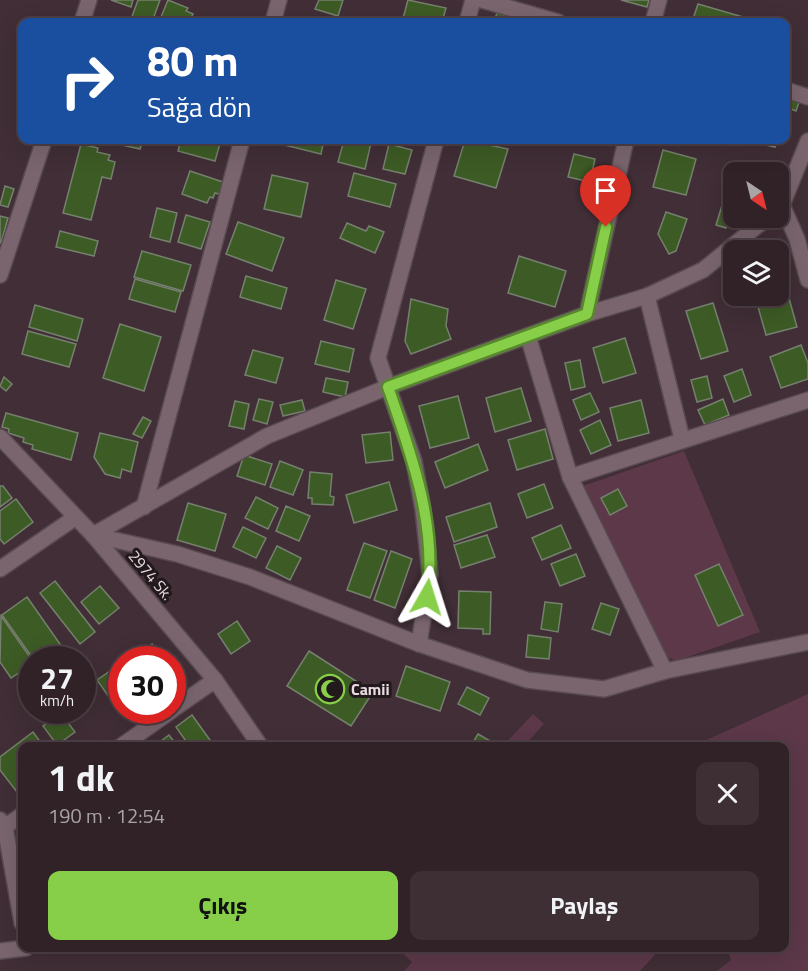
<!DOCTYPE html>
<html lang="tr">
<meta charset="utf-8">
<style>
:root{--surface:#312228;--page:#3d2f34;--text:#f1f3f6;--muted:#a8a4a8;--line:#4c3f45;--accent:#88cf49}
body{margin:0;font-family:"Titillium Web",sans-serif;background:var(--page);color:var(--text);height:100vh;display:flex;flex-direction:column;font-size:22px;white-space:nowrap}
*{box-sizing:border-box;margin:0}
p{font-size:20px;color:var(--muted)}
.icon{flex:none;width:33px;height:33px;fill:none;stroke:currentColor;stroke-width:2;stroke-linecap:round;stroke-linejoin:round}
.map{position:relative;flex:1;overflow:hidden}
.panel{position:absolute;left:18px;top:742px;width:771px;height:210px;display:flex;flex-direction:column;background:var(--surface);border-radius:12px;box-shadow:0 6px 24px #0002,0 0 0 2px var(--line)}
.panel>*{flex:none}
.hud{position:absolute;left:18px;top:18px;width:772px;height:126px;border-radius:12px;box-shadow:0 6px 24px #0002,0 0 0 2px var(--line);background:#1a4fa0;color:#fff;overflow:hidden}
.needle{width:39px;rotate:145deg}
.tools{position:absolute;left:723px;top:162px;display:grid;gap:12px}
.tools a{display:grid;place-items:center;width:66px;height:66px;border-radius:12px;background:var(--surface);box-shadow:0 6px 24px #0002,0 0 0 2px var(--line);font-size:30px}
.speed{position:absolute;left:18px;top:646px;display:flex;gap:12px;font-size:30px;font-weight:700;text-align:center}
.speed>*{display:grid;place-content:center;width:78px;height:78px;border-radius:50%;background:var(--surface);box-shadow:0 6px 24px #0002,0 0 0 2px var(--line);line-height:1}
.speed small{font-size:15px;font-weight:400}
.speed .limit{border:9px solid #d22;background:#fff;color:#111}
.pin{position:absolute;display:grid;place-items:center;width:51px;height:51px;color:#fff;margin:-62px -26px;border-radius:50% 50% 50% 0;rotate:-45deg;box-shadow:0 0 6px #0007}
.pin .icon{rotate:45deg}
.me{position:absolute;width:66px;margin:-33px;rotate:6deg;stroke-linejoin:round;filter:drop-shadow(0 0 4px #0008)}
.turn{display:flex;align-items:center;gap:21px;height:126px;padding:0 30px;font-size:27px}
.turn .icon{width:78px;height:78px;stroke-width:2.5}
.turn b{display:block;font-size:42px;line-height:51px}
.round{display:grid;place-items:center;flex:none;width:63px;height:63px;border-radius:12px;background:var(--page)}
.head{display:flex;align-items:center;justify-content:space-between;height:102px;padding:0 30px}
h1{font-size:36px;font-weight:700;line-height:45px}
.cta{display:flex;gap:12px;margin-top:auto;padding:12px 30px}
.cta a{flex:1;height:69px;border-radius:12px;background:var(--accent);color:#111;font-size:24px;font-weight:700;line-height:69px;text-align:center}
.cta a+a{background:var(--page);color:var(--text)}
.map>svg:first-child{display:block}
.green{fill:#5c3849}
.building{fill:#3d5b25;stroke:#75806e;stroke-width:1.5}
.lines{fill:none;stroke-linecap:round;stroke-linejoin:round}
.minor-casing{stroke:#594a51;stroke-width:18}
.minor{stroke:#7a656e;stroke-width:15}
.route-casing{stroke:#58872f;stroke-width:15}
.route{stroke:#88cf49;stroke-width:10}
.labels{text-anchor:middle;stroke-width:6;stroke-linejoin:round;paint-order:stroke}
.street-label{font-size:16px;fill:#e9dde2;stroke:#22191d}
.poi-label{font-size:16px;font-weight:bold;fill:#e9dde2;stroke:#22191d;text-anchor:start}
</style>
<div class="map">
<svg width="808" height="971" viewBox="0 0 808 971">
<rect width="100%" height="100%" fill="#412e36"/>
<g class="green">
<path d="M684 451 760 632 676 661 665 656 583 486Z"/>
<path d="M808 694V971H717L731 960 728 948H784V747H691Z"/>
<path d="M533 714 544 724 523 747H502Z"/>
<path d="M397 948H661L640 971H404L412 962Z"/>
</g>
<g class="building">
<path d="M111 0H133L131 7Z"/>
<path d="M138 0H160L152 22H130Z"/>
<path d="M168 0 188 8 186 11 193 14 189 22H159Z"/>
<path d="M319 0H343L338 16 315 9Z"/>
<path d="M408 0 446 8 442 22H402Z"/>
<path d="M621 0H649L647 7Z"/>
<path d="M698 4 743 17 742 22H692Z"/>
<path d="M497 13 516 18 515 22H494Z"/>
<path d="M786 94 800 99 796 111 786 107Z"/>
<path d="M113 140H143L140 149 113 143Z"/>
<path d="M181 140H221L215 161 178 151Z"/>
<path d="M276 140H324L321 154 276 143Z"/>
<path d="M344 140 371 143 365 169 338 162Z"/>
<path d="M465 140 508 149 496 188 454 176Z"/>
<path d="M742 140H777L775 147Z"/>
<path d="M81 144 98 148 97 152 110 155 108 160 115 162 111 179 102 177 91 220 63 213Z"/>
<path d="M389 144 412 150 405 174 383 169Z"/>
<path d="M663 150 696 159 686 195 653 187Z"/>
<path d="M574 154 595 159 590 182 568 177Z"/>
<path d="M190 171 223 182 219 194 215 193 213 198 210 197 207 203 182 194Z"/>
<path d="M354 173 396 184 390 207 348 196Z"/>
<path d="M272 175 308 183 301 217 264 209Z"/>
<path d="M730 179 734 180V218H747H743L741 226 728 222 726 228 716 225Z"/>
<path d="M5 186 14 189 8 207 0 205Z"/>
<path d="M157 208 177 213 170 242 150 237Z"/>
<path d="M666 212 687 219 676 251 669 254 658 234Z"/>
<path d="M186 215 210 222 201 249 178 242Z"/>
<path d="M0 216 8 218 1 243H0Z"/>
<path d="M238 222 284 238 272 271 226 254Z"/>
<path d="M347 223 366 231 369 226 384 232 375 253 340 238Z"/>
<path d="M60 231 98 241 94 256 56 247Z"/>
<path d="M142 251 191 265 183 291 134 277Z"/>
<path d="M519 256 566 271 555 307 508 293Z"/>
<path d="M782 273 797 327 766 335 755 296H778V274Z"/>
<path d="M246 276 287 288 281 309 240 297Z"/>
<path d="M135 279 181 292 175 312 129 299Z"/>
<path d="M336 280 366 289 353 329 324 320Z"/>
<path d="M411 299 448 309 446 326 451 339 411 354 405 341Z"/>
<path d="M713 303 728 351 701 359 686 311Z"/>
<path d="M35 305 83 319 77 341 29 327Z"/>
<path d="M120 324 161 337 144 391 103 378Z"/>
<path d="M28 331 76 344 69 367 22 354Z"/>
<path d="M625 338 636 373 603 383 593 348Z"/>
<path d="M321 341 354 349 349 372 315 364Z"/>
<path d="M801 345 808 363V379L781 388 770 357Z"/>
<path d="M253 350 283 358 276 383 245 375Z"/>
<path d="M580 360 585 387 571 390 565 363Z"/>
<path d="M742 369 751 395 734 402 724 376Z"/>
<path d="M707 376 712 398 697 402 691 380Z"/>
<path d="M4 377 12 384 6 391 0 386Z"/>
<path d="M326 378 348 382 345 397 323 392Z"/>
<path d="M521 388 531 421 495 432 486 398Z"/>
<path d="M590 393 599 412 581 420 573 400Z"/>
<path d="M458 396 469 438 430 448 419 406Z"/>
<path d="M259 399 273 402 267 424 253 420Z"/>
<path d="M723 399 729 415 705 425 698 410Z"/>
<path d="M302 400 305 411 283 416 280 405Z"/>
<path d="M641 400 649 433 618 441 610 408Z"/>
<path d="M235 401 249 404 244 429 229 426Z"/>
<path d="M6 413 78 433 71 460 32 449 33 445 23 442 24 438 8 433 9 429 2 427Z"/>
<path d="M143 417 151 421 142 438 133 434Z"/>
<path d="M600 420 611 445 591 454 580 430Z"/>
<path d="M545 429 553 459 517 470 508 440Z"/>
<path d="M390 432 393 460 366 463 362 435Z"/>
<path d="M100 433 138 442 131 472 122 469 120 478 105 474 94 457Z"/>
<path d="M478 444 488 470 445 488 435 462Z"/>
<path d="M244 455 272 464 265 485 237 476Z"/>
<path d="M280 461 303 470 293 495 270 487Z"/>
<path d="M310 472 332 474 330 496 334 497 333 505 312 504V498H308Z"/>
<path d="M389 482 397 510 354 523 346 495Z"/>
<path d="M544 484 553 508 527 518 518 494Z"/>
<path d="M0 486H3L12 498 0 507Z"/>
<path d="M618 489 627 506 610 515 601 498Z"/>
<path d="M256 497 278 508 268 529 245 518Z"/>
<path d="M16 499 33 522 4 544 0 539V511Z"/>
<path d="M188 503 226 514 215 551 177 540Z"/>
<path d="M490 503 497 527 454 542 446 517Z"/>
<path d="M286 506 310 516 299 541 276 531Z"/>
<path d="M561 525 571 548 542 560 532 538Z"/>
<path d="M243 527 266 538 256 558 233 547Z"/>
<path d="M487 535 495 557 461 568 454 545Z"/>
<path d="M364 543 387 551 370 598 347 590Z"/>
<path d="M277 546 301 558 290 580 266 568Z"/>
<path d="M391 551 412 559 395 608 374 600Z"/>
<path d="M576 554 585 576 560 586 551 564Z"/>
<path d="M719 564 743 615 718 626 695 575Z"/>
<path d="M55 581 95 632 80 644 40 593Z"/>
<path d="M100 586 119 608 99 624 81 602Z"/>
<path d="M459 591 491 592 490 634H483V629L458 628Z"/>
<path d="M27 597 60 644 37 660H34L2 615Z"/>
<path d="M545 602 562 604 558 632 541 629Z"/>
<path d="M601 603 619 609 610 635 592 629Z"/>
<path d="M1 616 32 660V664L11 678 0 662Z"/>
<path d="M237 621 250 641 231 654 218 634Z"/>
<path d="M528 635 551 638 549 659 526 657Z"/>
<path d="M152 644 164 660H132L131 659Z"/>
<path d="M309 651 373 692 351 726 287 686Z"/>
<path d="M122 663V711H126L121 714 97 680Z"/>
<path d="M406 666 450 682 440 711 396 696Z"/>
<path d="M467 687 489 698 480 715 458 704Z"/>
<path d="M61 713 75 732 57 745 43 726Z"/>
<path d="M192 715 215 747H190L176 727Z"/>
<path d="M33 732 44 747H22V788L17 792 0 770V757Z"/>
<path d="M478 734 492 742 489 747H470Z"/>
<path d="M169 735 178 747H153Z"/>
</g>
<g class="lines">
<g class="minor-casing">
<g id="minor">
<path d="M482 0 558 22"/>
<path d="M82 22 89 0"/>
<path d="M273 22 279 0"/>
<path d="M467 22 473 0"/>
<path d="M653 22 659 0"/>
<path d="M786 90 808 97"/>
<path d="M782 205 797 239 808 280"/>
<path d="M778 208 782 205 808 141"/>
<path d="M0 275 44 140"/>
<path d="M647 296 682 439"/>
<path d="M587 314 626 140"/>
<path d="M528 336 570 477 665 671"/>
<path d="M0 437 93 535 215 680 261 747"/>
<path d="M570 477 808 400"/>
<path d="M144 507 242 140"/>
<path d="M93 535 267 436 388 387 587 314 647 296 703 270 767 218"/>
<path d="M93 535 177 554 250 577 419 644 527 680 604 689 665 671 808 642"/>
<path d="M0 569 76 517"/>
<path d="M419 644 430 574 423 510 414 461 378 358 436 140"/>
<path d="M172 710 215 680"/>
<path d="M120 747 171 711"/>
<path d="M0 820 5 827 22 923"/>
<path d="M0 830 22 815"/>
<path d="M0 951 26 948"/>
</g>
</g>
<use href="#minor" class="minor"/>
</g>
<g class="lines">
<g class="route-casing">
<path id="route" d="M427 597C438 527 411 453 388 387L587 314 606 227"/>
</g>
<use href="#route" class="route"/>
</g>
<defs>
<g id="mosque-ring" transform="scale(1.5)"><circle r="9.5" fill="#22191d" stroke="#88cf49" stroke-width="1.5"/><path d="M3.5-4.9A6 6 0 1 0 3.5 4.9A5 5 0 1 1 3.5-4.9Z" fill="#88cf49"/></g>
</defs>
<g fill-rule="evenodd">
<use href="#mosque-ring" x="330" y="689"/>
</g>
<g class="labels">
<g class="street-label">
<text transform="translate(151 575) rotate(50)" y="6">2974 Sk.</text>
</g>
<g class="poi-label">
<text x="351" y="695">Camii</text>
</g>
</g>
</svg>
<div class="tools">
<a><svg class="needle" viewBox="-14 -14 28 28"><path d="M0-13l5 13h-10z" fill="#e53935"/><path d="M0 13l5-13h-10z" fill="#a8a4a8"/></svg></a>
<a><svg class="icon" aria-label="layers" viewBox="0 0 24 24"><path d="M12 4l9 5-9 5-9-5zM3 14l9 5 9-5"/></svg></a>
</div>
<div class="speed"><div>27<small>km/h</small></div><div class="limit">30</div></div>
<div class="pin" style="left:606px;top:227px;background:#d93025"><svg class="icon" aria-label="arrive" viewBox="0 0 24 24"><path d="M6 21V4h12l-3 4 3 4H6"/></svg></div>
<svg class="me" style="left:427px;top:597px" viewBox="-20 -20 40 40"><path d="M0-17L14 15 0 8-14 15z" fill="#88cf49" stroke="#fff" stroke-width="4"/></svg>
<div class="hud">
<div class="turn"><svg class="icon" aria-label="right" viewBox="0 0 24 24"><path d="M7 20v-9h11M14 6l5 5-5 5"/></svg><div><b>80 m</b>Sağa dön</div></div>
</div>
<section class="panel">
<div class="head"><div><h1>1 dk</h1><p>190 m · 12:54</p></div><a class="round"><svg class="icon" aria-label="close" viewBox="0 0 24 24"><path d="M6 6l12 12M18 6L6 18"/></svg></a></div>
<div class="cta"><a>Çıkış</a><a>Paylaş</a></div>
</section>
</div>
